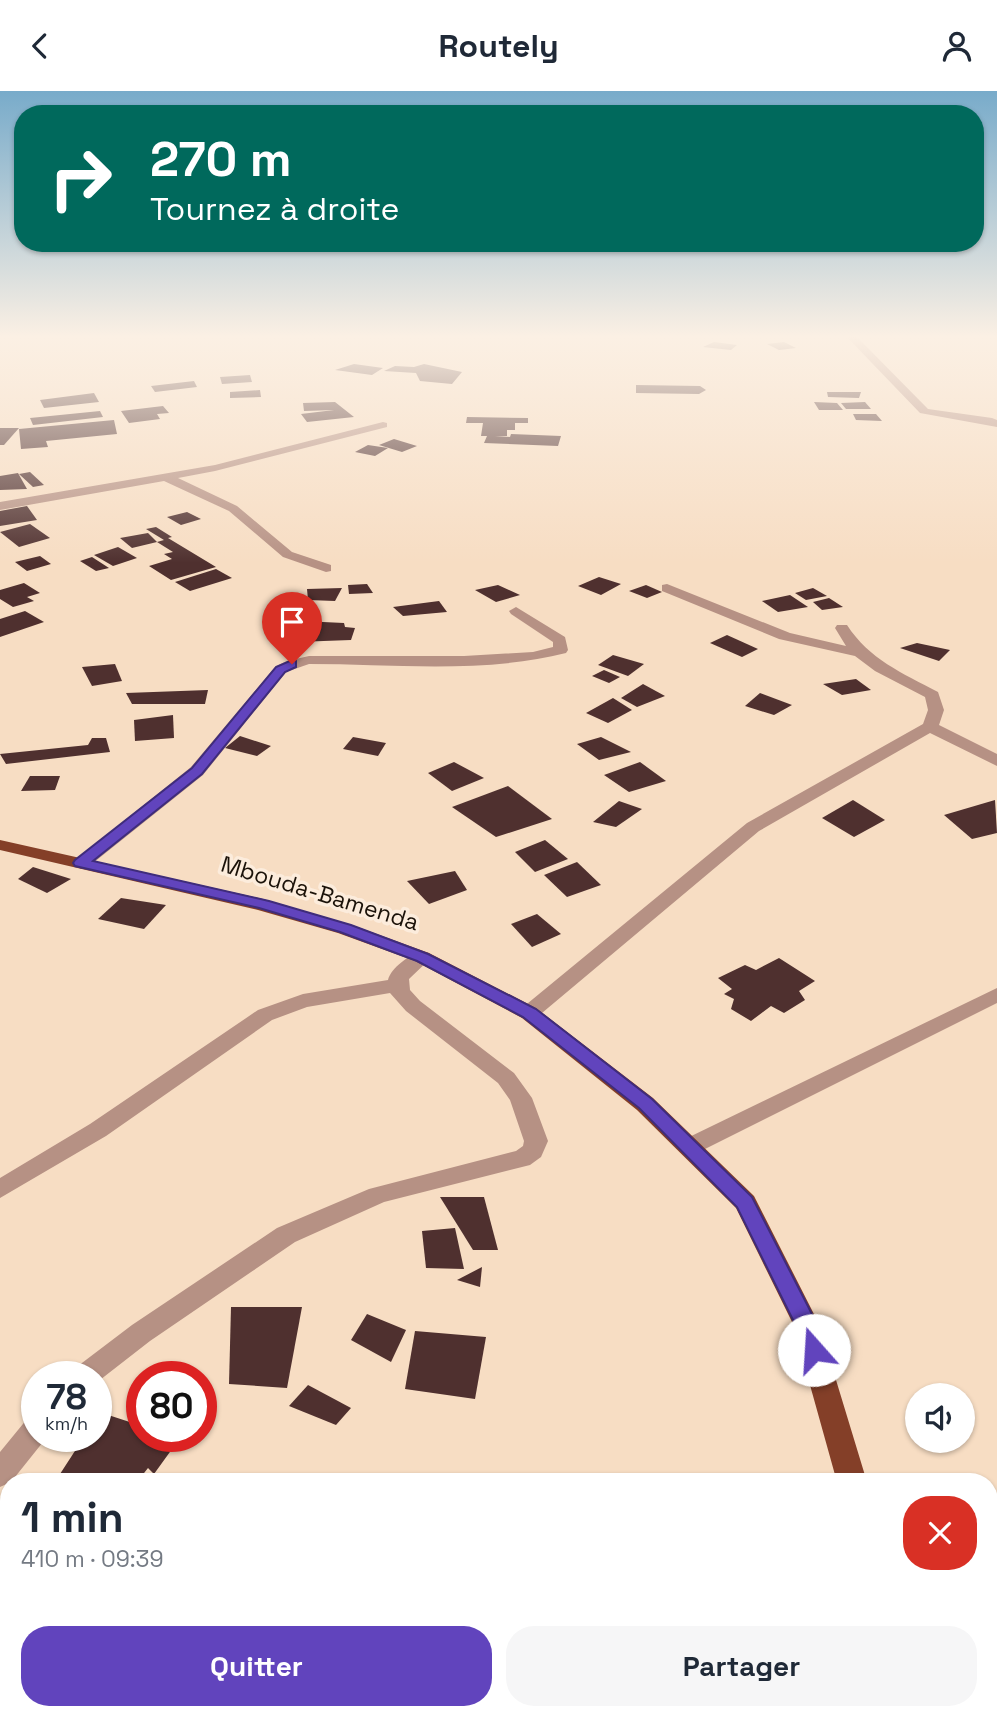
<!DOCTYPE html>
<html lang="fr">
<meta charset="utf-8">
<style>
:root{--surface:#fff;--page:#f6f6f7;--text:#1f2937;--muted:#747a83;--accent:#6144bd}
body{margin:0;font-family:"Space Grotesk",sans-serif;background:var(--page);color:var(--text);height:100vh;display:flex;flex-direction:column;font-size:26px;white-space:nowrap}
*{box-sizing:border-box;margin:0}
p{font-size:23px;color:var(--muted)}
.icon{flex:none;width:38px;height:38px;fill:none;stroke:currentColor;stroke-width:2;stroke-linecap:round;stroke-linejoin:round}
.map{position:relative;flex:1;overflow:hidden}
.sheet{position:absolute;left:0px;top:1382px;width:998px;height:247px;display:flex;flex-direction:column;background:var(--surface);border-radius:28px 28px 0 0;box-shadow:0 2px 5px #0004}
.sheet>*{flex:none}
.top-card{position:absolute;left:14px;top:14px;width:970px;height:147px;border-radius:28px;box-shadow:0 2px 5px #0004;background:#00695c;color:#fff;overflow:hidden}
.fabs{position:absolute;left:905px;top:1292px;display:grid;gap:14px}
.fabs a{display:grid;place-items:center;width:70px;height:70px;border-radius:50%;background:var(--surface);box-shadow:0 2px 5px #0004;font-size:35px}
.speed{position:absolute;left:21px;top:1270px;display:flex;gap:14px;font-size:35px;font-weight:700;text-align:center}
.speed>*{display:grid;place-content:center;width:91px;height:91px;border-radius:50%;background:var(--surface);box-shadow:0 2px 5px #0004;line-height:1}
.speed small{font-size:18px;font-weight:400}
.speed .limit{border:10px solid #d22;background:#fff;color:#111}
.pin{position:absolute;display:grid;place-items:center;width:60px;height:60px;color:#fff;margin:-72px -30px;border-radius:50% 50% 50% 0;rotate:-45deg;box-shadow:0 0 7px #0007}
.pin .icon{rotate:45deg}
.me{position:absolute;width:77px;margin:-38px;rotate:341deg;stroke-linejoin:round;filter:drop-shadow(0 0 5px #0008)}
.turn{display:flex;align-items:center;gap:24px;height:147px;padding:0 21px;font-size:32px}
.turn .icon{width:91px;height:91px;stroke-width:2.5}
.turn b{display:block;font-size:49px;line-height:60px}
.round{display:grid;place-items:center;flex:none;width:74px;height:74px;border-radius:28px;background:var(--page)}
.summary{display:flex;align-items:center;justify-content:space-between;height:119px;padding:0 21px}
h1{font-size:42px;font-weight:700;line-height:52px}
.cta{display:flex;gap:14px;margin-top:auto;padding:14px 21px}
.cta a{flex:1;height:80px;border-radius:28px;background:var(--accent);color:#fff;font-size:28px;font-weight:700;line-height:80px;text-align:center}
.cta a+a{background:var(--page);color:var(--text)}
header{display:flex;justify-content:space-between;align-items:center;height:91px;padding:0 21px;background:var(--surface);font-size:32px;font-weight:700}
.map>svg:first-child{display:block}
.building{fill:#4f302f}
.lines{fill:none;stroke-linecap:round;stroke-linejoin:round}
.minor{fill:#b69184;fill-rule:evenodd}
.trunk{fill:#843f28;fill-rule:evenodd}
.route{fill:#6144bd;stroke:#3f2c7b;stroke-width:2}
.labels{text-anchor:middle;stroke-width:7;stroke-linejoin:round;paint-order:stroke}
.street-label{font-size:23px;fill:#1b1209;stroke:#fcecdc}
</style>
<header><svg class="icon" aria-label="back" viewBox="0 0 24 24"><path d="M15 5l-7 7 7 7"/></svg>Routely<svg class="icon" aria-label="person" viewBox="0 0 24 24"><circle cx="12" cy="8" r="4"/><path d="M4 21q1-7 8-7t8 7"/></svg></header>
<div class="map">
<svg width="997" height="1629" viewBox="0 0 997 1629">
<rect width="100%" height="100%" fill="#f7ddc3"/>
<g class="building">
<path d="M714 251 737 254 731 259 703 256Z"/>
<path d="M784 251 796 257 779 259 767 253Z"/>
<path d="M354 273 383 277 372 284 335 279Z"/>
<path d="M424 273 462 281 452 293 420 290 416 282 384 280 395 275 414 276Z"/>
<path d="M250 284 252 291 222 293 220 286Z"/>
<path d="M194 290 197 296 155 301 151 295Z"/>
<path d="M636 294 700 295 706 299 699 303 636 302Z"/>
<path d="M260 299 261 306 230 307V301Z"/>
<path d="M827 301H861L859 307 828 306Z"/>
<path d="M94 302 99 311 44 317 40 309Z"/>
<path d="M335 311 354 326 307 331 301 323 334 319 304 320 303 312Z"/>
<path d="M814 311 837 312 843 319H819Z"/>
<path d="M865 311 871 318H846L841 312Z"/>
<path d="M163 315 169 322 157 323 160 328 129 332 121 320Z"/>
<path d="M100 320 103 326 33 334 30 327Z"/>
<path d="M853 323H876L882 330 856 329Z"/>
<path d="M467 326 528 327V332H515V339H507V345H495L510 346 511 343 561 345 558 355 484 352 487 345H481L483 332H466Z"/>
<path d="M114 329 117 343 46 350 48 356 21 358 19 338Z"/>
<path d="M0 337H19L4 354H0Z"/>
<path d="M394 348 417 355 402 361 379 354Z"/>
<path d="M368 354 388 357 375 365 355 361Z"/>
<path d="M30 381 44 394 33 396 19 383Z"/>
<path d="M18 382 27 398 0 399V385Z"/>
<path d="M27 415 37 429 0 435V420Z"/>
<path d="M187 421 201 428 181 434 167 426Z"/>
<path d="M30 433 50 447 19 456 0 441Z"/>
<path d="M156 436 172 446 168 447 216 476 171 489 149 475 172 468 164 463 173 461 157 451 164 449 146 438Z"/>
<path d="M148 442 157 451 132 457 120 447Z"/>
<path d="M118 456 137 467 113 475 94 464Z"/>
<path d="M40 465 51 473 27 480 15 471Z"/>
<path d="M92 466 109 477 96 480 80 470Z"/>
<path d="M216 478 232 487 190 500 175 491Z"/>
<path d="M599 486 621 493 601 504 578 495Z"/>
<path d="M24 492 40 502 27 506 34 510 13 516 0 508V499Z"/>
<path d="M367 493 373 502 349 503 348 494Z"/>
<path d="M498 494 520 504 496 511 475 499Z"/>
<path d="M646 494 662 501 647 507 629 500Z"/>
<path d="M342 497 335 510 308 509 307 498Z"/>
<path d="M813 497 827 505 806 509 795 502Z"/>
<path d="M790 504 808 516 778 521 762 510Z"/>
<path d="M829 507 843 516 822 519 813 511Z"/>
<path d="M439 510 447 521 403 525 393 516Z"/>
<path d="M25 520 44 531 0 546V528Z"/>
<path d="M302 530 344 532 345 536 355 537 351 549 296 551Z"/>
<path d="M727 544 758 558 742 566 710 552Z"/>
<path d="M917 552 950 559 939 570 900 557Z"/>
<path d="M613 564 644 573 628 585 598 574Z"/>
<path d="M115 573 122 590 92 595 82 576Z"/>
<path d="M604 579 620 586 609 592 592 585Z"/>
<path d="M856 588 871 599 842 604 823 593Z"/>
<path d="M643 593 665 605 637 616 621 607Z"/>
<path d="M208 599 205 613H132L126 602Z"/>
<path d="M760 602 792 614 774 624 745 615Z"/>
<path d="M613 607 632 619 608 632 586 622Z"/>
<path d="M173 624 174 647 135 650 134 629Z"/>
<path d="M240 645 271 655 257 665 225 657Z"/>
<path d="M353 646 386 652 378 665 343 658Z"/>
<path d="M601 646 631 661 599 669 577 653Z"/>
<path d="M92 647H106L110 661 6 673 0 663 88 654Z"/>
<path d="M454 671 484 687 452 700 428 682Z"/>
<path d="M640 671 666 690 629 701 604 684Z"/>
<path d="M30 685H60L55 699 21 700Z"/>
<path d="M508 695 552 728 496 746 452 716Z"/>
<path d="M853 709 885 729 854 746 822 727Z"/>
<path d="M995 709 997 742 972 748 944 724Z"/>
<path d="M619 710 642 718 616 736 593 731Z"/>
<path d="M545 749 568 768 535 781 515 761Z"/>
<path d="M577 771 601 794 567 806 544 784Z"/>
<path d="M33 776 71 788 47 802 18 788Z"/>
<path d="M455 780 467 799 429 813 407 790Z"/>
<path d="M121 807 166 814 144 838 98 828Z"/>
<path d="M537 823 561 843 532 856 511 833Z"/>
<path d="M779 867 815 890 799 900 805 909 784 922 771 915 751 930 731 918 734 908 724 903 732 898 718 887 745 874 756 879Z"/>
<path d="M440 1106H484L498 1159H473Z"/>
<path d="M455 1137 464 1178 426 1177 422 1140Z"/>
<path d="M482 1176 480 1196 457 1189Z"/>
<path d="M231 1216H302L287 1297 229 1293Z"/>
<path d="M367 1223 406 1239 391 1271 351 1249Z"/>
<path d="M415 1240 486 1246 475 1308 405 1298Z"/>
<path d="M308 1294 351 1317 336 1334 289 1315Z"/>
<path d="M99 1321 142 1335V1346L180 1347 154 1383 148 1377 137 1391H92L60 1383 84 1346H96V1326Z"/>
<path d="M9 1606V1620H82L77 1629H0V1619Z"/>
<path d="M98 1620H159L156 1629H94Z"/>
<path d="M226 1620H269L263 1629H243Z"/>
<path d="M441 1620H600L597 1629H446L440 1626Z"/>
</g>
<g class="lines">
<g class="minor">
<path d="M845 244H855L928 318 992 327 997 329V336L920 322Z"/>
<path d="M383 331 387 332V336L215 380 178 387 237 415 292 461 331 474V480L326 481 283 466 229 420 164 390 0 419V411L215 374Z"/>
<path d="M667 493 790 542 846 555 835 537 837 534H847C869 568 902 582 938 601L944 619 939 634 997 663V675L930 642 759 740 536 927H522L518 922 522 917 747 732 923 633 928 619 925 606 875 580 855 565 779 548 662 500V494Z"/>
<path d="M516 516 565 546 568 559 566 562C484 583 393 573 309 573L286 581 203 684 88 776 81 778 72 772 191 676 276 575 287 570 309 565H464L533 561 553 556V551L511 523 509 520Z"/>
<path d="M422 860 429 862 432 866 409 888 410 899 420 910 514 982 532 1007 548 1050 541 1066 530 1074 384 1111 295 1151 150 1250 96 1292V1286H70L74 1278 132 1234 277 1137 369 1098 516 1060 523 1055 524 1050 510 1009 498 992 406 920 390 902 307 916 272 929 106 1045 0 1107V1087L90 1033 258 919 303 903 388 889C391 877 410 863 422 860Z"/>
<path d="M997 897V912L697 1062 689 1064 681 1062 677 1056 681 1050Z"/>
<path d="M37 1325V1346H47L11 1391 0 1396V1361L27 1328Z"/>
</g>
<g class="trunk">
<path d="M0 749 263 808 352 834 429 862 536 917 653 1007 754 1105 819 1233 867 1391H837L793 1233 736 1117 637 1019 522 927 415 870 338 842 258 819 0 759Z"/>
<path d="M859 1620H893L894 1629H860Z"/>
</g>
</g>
<linearGradient id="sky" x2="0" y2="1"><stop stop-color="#78abca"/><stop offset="0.52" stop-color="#fbf0e4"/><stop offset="1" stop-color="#fbf0e4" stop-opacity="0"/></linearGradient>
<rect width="997" height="472" fill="url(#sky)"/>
<path class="route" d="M292 569 296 570V576L285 581 202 683 93 770 269 810 351 834 428 863 536 918 652 1008 752 1106 817 1233 825 1259 822 1266 814 1268 806 1266 795 1233 737 1116 639 1017 523 926 417 870 340 841 259 817 75 775 73 772 75 769 192 677 276 576Z"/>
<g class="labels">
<g class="street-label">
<text transform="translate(320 802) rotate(17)" y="8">Mbouda-Bamenda</text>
</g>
</g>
</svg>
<div class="fabs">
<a><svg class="icon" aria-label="sound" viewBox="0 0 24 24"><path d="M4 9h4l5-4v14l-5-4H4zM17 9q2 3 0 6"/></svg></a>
</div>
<div class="speed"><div>78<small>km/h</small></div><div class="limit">80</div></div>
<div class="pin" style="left:292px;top:573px;background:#d93025"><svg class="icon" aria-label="arrive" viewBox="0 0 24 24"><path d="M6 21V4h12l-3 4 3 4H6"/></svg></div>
<svg class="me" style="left:814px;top:1259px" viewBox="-20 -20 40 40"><circle r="19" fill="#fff"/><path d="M0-13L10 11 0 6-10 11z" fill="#6144bd"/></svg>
<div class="top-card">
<div class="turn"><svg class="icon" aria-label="right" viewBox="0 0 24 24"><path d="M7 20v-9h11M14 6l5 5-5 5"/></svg><div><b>270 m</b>Tournez à droite</div></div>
</div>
<section class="sheet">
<div class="summary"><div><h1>1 min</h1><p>410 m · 09:39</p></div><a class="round" style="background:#d93025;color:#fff"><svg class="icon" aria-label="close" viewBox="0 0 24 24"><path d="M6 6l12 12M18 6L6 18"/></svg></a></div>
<div class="cta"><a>Quitter</a><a>Partager</a></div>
</section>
</div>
